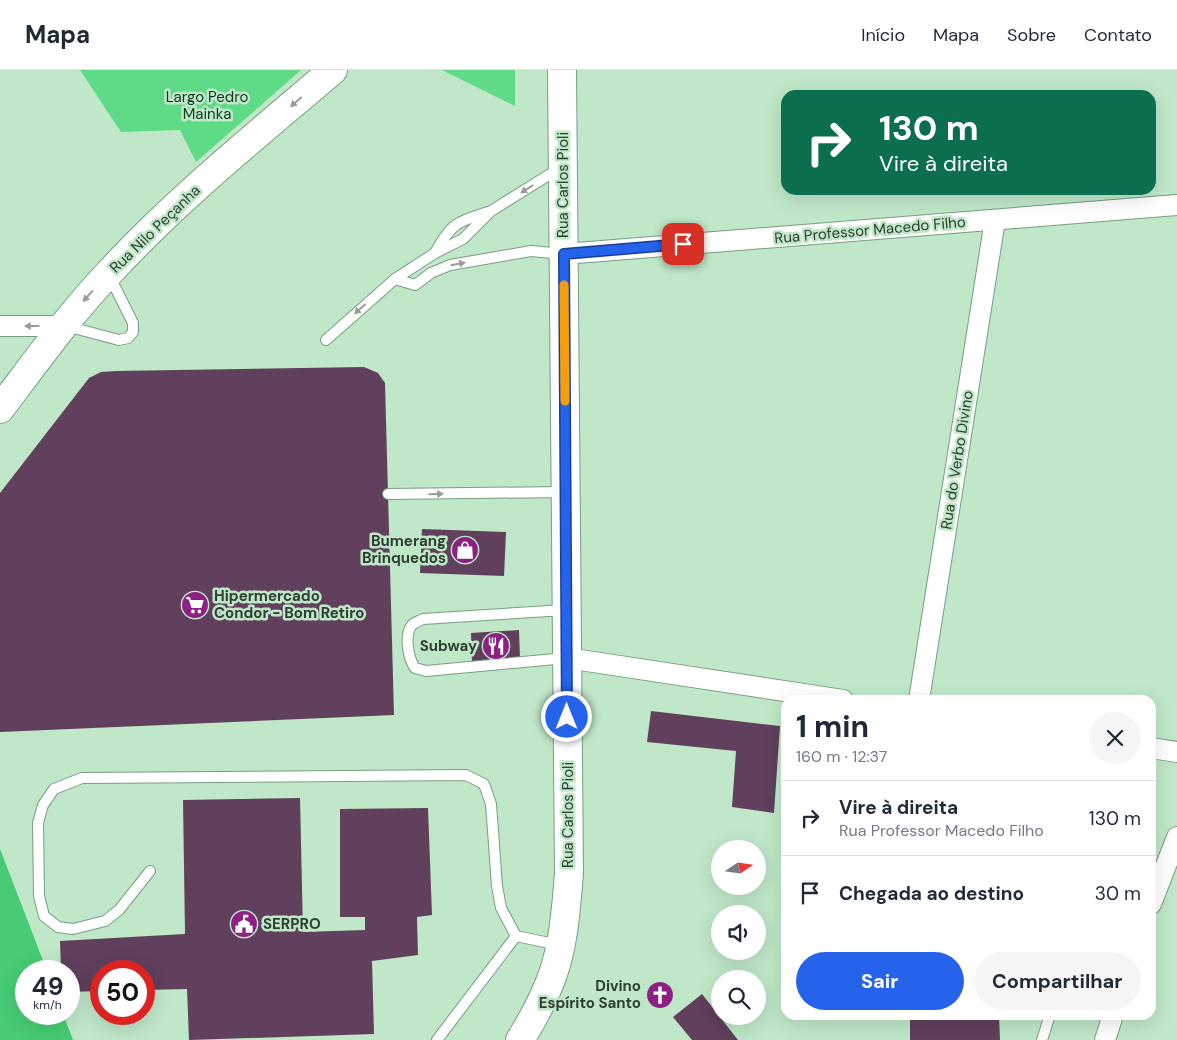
<!DOCTYPE html>
<html lang="pt">
<meta charset="utf-8">
<style>
:root{--surface:#fff;--page:#f6f6f7;--text:#1f2937;--muted:#747a83;--line:#e0e1e3;--accent:#2563eb}
body{margin:0;font-family:"DM Sans",sans-serif;background:var(--page);color:var(--text);height:100vh;display:flex;flex-direction:column;font-size:19px;white-space:nowrap}
*{box-sizing:border-box;margin:0}
p{font-size:16px;color:var(--muted)}
.icon{flex:none;width:28px;height:28px;fill:none;stroke:currentColor;stroke-width:2;stroke-linecap:round;stroke-linejoin:round}
.map{position:relative;flex:1;overflow:hidden}
.sheet{position:absolute;left:781px;top:625px;width:375px;height:325px;display:flex;flex-direction:column;background:var(--surface);border-radius:15px;box-shadow:0 5px 20px #0002}
.sheet>*{flex:none}
.guide{position:absolute;left:781px;top:20px;width:375px;height:105px;border-radius:15px;box-shadow:0 5px 20px #0002;background:#0b6e4f;color:#fff;overflow:hidden}
.needle{width:32px;rotate:77deg}
.controls{position:absolute;left:711px;top:770px;display:grid;gap:10px}
.controls a{display:grid;place-items:center;width:55px;height:55px;border-radius:50%;background:var(--surface);box-shadow:0 5px 20px #0002;font-size:25px}
.speed{position:absolute;left:15px;top:890px;display:flex;gap:10px;font-size:25px;font-weight:700;text-align:center}
.speed>*{display:grid;place-content:center;width:65px;height:65px;border-radius:50%;background:var(--surface);box-shadow:0 5px 20px #0002;line-height:1}
.speed small{font-size:12px;font-weight:400}
.speed .limit{border:8px solid #d22;background:#fff;color:#111}
.pin{position:absolute;display:grid;place-items:center;width:42px;height:42px;color:#fff;margin:-21px;border-radius:10px;box-shadow:0 2px 8px #0006}
.me{position:absolute;width:55px;margin:-28px;rotate:0deg;stroke-linejoin:round;filter:drop-shadow(0 0 4px #0008)}
.turn{display:flex;align-items:center;gap:18px;height:105px;padding:0 15px;font-size:22px}
.turn .icon{width:65px;height:65px;stroke-width:2.5}
.turn b{display:block;font-size:35px;line-height:42px}
.round{display:grid;place-items:center;flex:none;width:52px;height:52px;border-radius:26px;background:var(--page)}
.summary{display:flex;align-items:center;justify-content:space-between;height:85px;padding:0 15px}
h1{font-size:30px;font-weight:700;line-height:38px}
.cta{display:flex;gap:10px;margin-top:auto;padding:10px 15px}
.cta a{flex:1;height:58px;border-radius:30px;background:var(--accent);color:#fff;font-size:20px;font-weight:700;line-height:58px;text-align:center}
.cta a+a{background:var(--page);color:var(--text)}
ul{padding:0;list-style:none}
li{display:flex;align-items:center;gap:15px;height:75px;padding:0 15px;border-top:1px solid var(--line)}
li div{flex:1}
li b{display:block;font-size:19px}
li em{font-style:normal}
header{display:flex;align-items:center;gap:30px;box-sizing:border-box;height:70px;padding:0 25px;background:var(--surface);border-bottom:1px solid var(--line)}
header strong{font-size:24px}
nav{display:flex;gap:28px;margin-inline-start:auto;font-size:18px}
.map>svg:first-child{display:block}
.green{fill:#5fda86}
.forest{fill:#47cb74}
.building{fill:#60405c}
.lines{fill:none;stroke-linecap:round;stroke-linejoin:round}
.service-casing{stroke:#789e81;stroke-width:12}
.minor-casing{stroke:#789e81;stroke-width:22}
.secondary-casing{stroke:#789e81;stroke-width:30}
.primary-casing{stroke:#789e81;stroke-width:30}
.service{stroke:#fff;stroke-width:10}
.minor{stroke:#fff;stroke-width:20}
.secondary{stroke:#fff;stroke-width:28}
.primary{stroke:#fff;stroke-width:28}
.oneway{fill:#969e98}
.route-casing{stroke:#184099;stroke-width:12}
.route{stroke:#2563eb;stroke-width:9}
.slow{stroke:#f59e0b;stroke-width:9}
.labels{text-anchor:middle;stroke-width:5;stroke-linejoin:round;paint-order:stroke}
.park-label{font-size:15px;fill:#063d1c;stroke:#bfe7c8}
.street-label{font-size:15px;fill:#2e3e32;stroke:#bfe7c8}
.poi-label{font-size:15px;font-weight:bold;fill:#2e3e32;stroke:#bfe7c8;text-anchor:end}
</style>
<header>
<strong>Mapa</strong>
<nav><a>Início</a><a>Mapa</a><a>Sobre</a><a>Contato</a></nav>
</header>
<div class="map">
<svg width="1177" height="970" viewBox="0 0 1177 970">
<rect width="100%" height="100%" fill="#bfe7c8"/>
<g class="green">
<path d="M80 0H301L196 92 180 60 121 62Z"/>
<path d="M442 0H515V36Z"/>
</g>
<path class="forest" d="M0 779 47 901H26V944H63L73 970H0Z"/>
<g class="building">
<path d="M364 297 378 303 385 313 394 645 0 662V423L89 308 101 302 116 301Z"/>
<path d="M422 459 506 462 504 506 420 503Z"/>
<path d="M519 560 520 590 472 592 471 563Z"/>
<path d="M651 641 780 656 774 743 732 737 736 681 647 672Z"/>
<path d="M300 728 303 862 365 860V847H340V739L428 738 432 845 417 847 418 885 372 891 374 964 189 970 187 919 144 920V901H101V921L69 922V901H61L60 871 185 864 183 730Z"/>
<path d="M702 924 738 970H692L673 947Z"/>
<path d="M910 945H999L1000 970H910Z"/>
</g>
<g class="lines">
<g class="service-casing">
<g id="service">
<path d="M435 183C451 154 456 152 488 142"/>
<path d="M395 209 415 215 431 203 450 195 531 181 563 184"/>
<path d="M66 256 119 270 128 268 133 262V253L110 207"/>
<path d="M326 270 395 209 435 183 463 169 491 141 560 98"/>
<path d="M388 424 564 422"/>
<path d="M565 540 423 549C419 551 415 552 412 555 404 565 408 588 415 598L426 601 566 588"/>
<path d="M150 801 119 840 105 851 73 859 58 857 44 846 39 826 38 753 43 735 54 719 82 708 466 705 484 714 491 734 497 816 501 838 516 866"/>
<path d="M516 866 559 875"/>
<path d="M437 970 516 866"/>
<path d="M1042 970 1050 945"/>
</g>
</g>
<g class="minor-casing">
<g id="minor">
<path d="M564 184 1177 135"/>
<path d="M0 256H64"/>
<path d="M567 588 843 630"/>
<path d="M919 630 995 150"/>
<path d="M1151 678 1177 682"/>
<path d="M1151 834 1177 767"/>
<path d="M1105 970 1113 945"/>
</g>
</g>
<g class="secondary-casing">
<path id="secondary" d="M520 970C533 949 545 927 553 904 564 872 566 838 569 804L562 0"/>
</g>
<g class="primary-casing">
<path id="primary" d="M0 339C35 293 69 245 109 203 177 129 257 65 333 0"/>
</g>
<use href="#service" class="service"/>
<use href="#minor" class="minor"/>
<use href="#secondary" class="secondary"/>
<use href="#primary" class="primary"/>
</g>
<defs><path id="oneway-solid" d="M-6-.8H1V-3.2L6.5 0L1 3.2V.8H-6Z" transform="scale(1.25)"/></defs>
<g class="oneway">
<use href="#oneway-solid" transform="translate(296 32) rotate(139)"/>
<use href="#oneway-solid" transform="translate(527 119) rotate(148)"/>
<use href="#oneway-solid" transform="translate(458 194) rotate(-10)"/>
<use href="#oneway-solid" transform="translate(88 226) rotate(131)"/>
<use href="#oneway-solid" transform="translate(360 239) rotate(139)"/>
<use href="#oneway-solid" transform="translate(32 256) rotate(-180)"/>
<use href="#oneway-solid" transform="translate(436 424) rotate(-1)"/>
</g>
<g class="lines">
<g class="route-casing">
<path id="route" d="M567 647 564 184 683 174"/>
</g>
<use href="#route" class="route"/>
<path class="slow" d="M564 215 565 331"/>
</g>
<defs>
<g id="shop-disc" transform="scale(1.4375)"><circle r="9.5" fill="#8c2084" stroke="#bfe7c8"/><path d="M-5-2.5h2.3a2.7 3.5 0 0 1 5.4 0H5L5.5 6h-11ZM-1.5-2.5h3a1.5 2.3 0 0 0-3 0Z" fill="#fff"/></g>
<g id="supermarket-disc" transform="scale(1.4375)"><circle r="9.5" fill="#8c2084" stroke="#bfe7c8"/><path d="M-6-5.5h2.5l.6 2H6L4.5 2H-2.5L-4.4-4H-6ZM-1.5 3.2a1.3 1.3 0 1 0 .1 0ZM3 3.2a1.3 1.3 0 1 0 .1 0Z" fill="#fff"/></g>
<g id="restaurant-disc" transform="scale(1.4375)"><circle r="9.5" fill="#8c2084" stroke="#bfe7c8"/><path d="M-5-6h1v4h1v-4h1v4h1v-4h1v5L-1.5 .5V6h-2V.5L-5-1ZM5-6V6H3V1.5H1.5Q1.5-4 5-6Z" fill="#fff"/></g>
<g id="civic-disc" transform="scale(1.4375)"><circle r="9.5" fill="#8c2084" stroke="#bfe7c8"/><path d="M-.6-6.5H3V-4.5H.6V-3L4-1V1h2V6H-6V1h2V-1L-.6-3ZM-1.2 2.5V6h2.4V2.5Z" fill="#fff"/></g>
<g id="church-disc" transform="scale(1.4375)"><circle r="9.5" fill="#8c2084" stroke="#bfe7c8"/><path d="M-1.2-6h2.4v3.5h3.3v2.4h-3.3V6h-2.4V-.1h-3.3v-2.4h3.3Z" fill="#fff"/></g>
</defs>
<g fill-rule="evenodd">
<use href="#shop-disc" x="465" y="480"/>
<use href="#supermarket-disc" x="195" y="535"/>
<use href="#restaurant-disc" x="496" y="576"/>
<use href="#civic-disc" x="244" y="854"/>
<use href="#church-disc" x="660" y="925"/>
</g>
<g class="labels">
<g class="park-label">
<text x="207" y="32">Largo Pedro<tspan x="207" dy="17">Mainka</tspan></text>
</g>
<g class="street-label">
<text transform="translate(563 115) rotate(-90)" y="5">Rua Carlos Pioli</text>
<text transform="translate(155 159) rotate(-44)" y="5">Rua Nilo Peçanha</text>
<text transform="translate(870 160) rotate(-5)" y="5">Rua Professor Macedo Filho</text>
<text transform="translate(957 390) rotate(-81)" y="5">Rua do Verbo Divino</text>
<text transform="translate(568 745) rotate(-90)" y="5">Rua Carlos Pioli</text>
</g>
<g class="poi-label">
<text x="446" y="476">Bumerang<tspan x="446" dy="17">Brinquedos</tspan></text>
<text x="214" y="531" text-anchor="start">Hipermercado<tspan x="214" dy="17">Condor - Bom Retiro</tspan></text>
<text x="477" y="581">Subway</text>
<text x="263" y="859" text-anchor="start">SERPRO</text>
<text x="641" y="921">Divino<tspan x="641" dy="17">Espírito Santo</tspan></text>
</g>
</g>
</svg>
<div class="controls">
<a><svg class="needle" viewBox="-14 -14 28 28"><path d="M0-13l5 13h-10z" fill="#e53935"/><path d="M0 13l5-13h-10z" fill="#747a83"/></svg></a>
<a><svg class="icon" aria-label="sound" viewBox="0 0 24 24"><path d="M4 9h4l5-4v14l-5-4H4zM17 9q2 3 0 6"/></svg></a>
<a><svg class="icon" aria-label="search" viewBox="0 0 24 24"><circle cx="10" cy="10" r="6"/><path d="M15 15l6 6"/></svg></a>
</div>
<div class="speed"><div>49<small>km/h</small></div><div class="limit">50</div></div>
<div class="pin" style="left:683px;top:174px;background:#d93025"><svg class="icon" aria-label="arrive" viewBox="0 0 24 24"><path d="M6 21V4h12l-3 4 3 4H6"/></svg></div>
<svg class="me" style="left:567px;top:647px" viewBox="-20 -20 40 40"><circle r="17" fill="#2563eb" stroke="#fff" stroke-width="3"/><path d="M0-11L8 9 0 5-8 9z" fill="#fff"/></svg>
<div class="guide">
<div class="turn"><svg class="icon" aria-label="right" viewBox="0 0 24 24"><path d="M7 20v-9h11M14 6l5 5-5 5"/></svg><div><b>130 m</b>Vire à direita</div></div>
</div>
<section class="sheet">
<div class="summary"><div><h1>1 min</h1><p>160 m · 12:37</p></div><a class="round"><svg class="icon" aria-label="close" viewBox="0 0 24 24"><path d="M6 6l12 12M18 6L6 18"/></svg></a></div>
<ul>
<li><svg class="icon" aria-label="right" viewBox="0 0 24 24"><path d="M7 20v-9h11M14 6l5 5-5 5"/></svg><div><b>Vire à direita</b><p>Rua Professor Macedo Filho</p></div><em>130 m</em></li>
<li><svg class="icon" aria-label="arrive" viewBox="0 0 24 24"><path d="M6 21V4h12l-3 4 3 4H6"/></svg><div><b>Chegada ao destino</b></div><em>30 m</em></li>
</ul>
<div class="cta"><a>Sair</a><a>Compartilhar</a></div>
</section>
</div>
